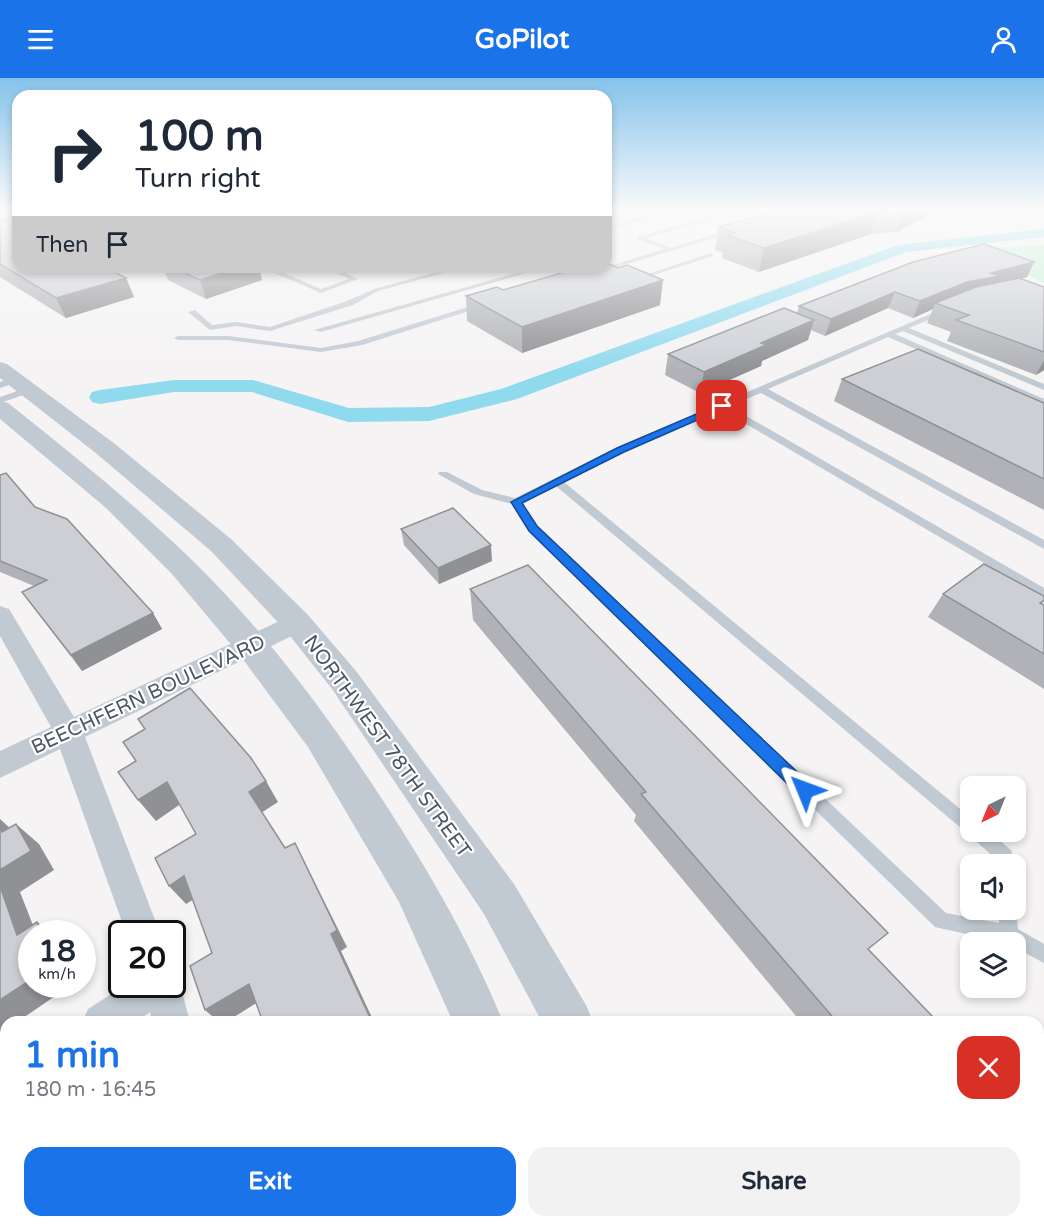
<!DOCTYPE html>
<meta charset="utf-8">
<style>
:root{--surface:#fff;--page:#f2f2f3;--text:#1f2937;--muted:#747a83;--accent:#1a73e8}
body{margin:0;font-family:"Varela Round",sans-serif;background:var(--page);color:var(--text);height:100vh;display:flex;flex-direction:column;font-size:22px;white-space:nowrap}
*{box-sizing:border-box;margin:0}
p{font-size:20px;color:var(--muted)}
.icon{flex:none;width:33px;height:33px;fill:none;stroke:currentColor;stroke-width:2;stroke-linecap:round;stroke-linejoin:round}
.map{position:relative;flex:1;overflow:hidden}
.panel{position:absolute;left:0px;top:938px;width:1044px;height:212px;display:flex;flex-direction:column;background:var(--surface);border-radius:18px 18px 0 0;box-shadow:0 3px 9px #0003}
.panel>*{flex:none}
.hud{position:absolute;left:12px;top:12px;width:600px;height:183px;border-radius:18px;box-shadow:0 3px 9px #0003;background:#fff;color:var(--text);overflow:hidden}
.needle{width:39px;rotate:223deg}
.controls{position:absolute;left:960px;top:698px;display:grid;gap:12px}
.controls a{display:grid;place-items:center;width:66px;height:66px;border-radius:12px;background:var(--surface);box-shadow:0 3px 9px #0003;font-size:30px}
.speed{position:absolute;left:18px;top:842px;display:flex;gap:12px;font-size:30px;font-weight:700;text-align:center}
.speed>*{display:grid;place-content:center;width:78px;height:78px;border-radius:50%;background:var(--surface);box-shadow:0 3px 9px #0003;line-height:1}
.speed small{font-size:15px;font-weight:400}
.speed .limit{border:3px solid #111;border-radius:9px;background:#fff;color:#111}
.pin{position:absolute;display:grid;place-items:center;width:51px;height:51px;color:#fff;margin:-26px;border-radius:12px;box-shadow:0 3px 9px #0006}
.me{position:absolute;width:66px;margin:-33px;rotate:314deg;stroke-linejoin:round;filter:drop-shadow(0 0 4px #0008)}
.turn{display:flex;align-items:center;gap:21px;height:126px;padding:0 24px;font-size:27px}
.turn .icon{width:78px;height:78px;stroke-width:2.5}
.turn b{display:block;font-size:42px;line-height:51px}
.then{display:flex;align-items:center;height:57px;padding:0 24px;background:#0003;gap:12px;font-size:22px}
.round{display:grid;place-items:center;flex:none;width:63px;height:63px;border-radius:18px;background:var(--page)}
.overview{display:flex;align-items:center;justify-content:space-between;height:102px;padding:0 24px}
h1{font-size:36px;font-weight:700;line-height:45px;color:var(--accent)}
.cta{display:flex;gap:12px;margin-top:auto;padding:12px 24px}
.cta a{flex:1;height:69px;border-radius:18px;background:var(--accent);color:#fff;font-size:24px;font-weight:700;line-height:69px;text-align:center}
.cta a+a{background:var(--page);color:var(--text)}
header{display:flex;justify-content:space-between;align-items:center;height:78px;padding:0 24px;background:var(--accent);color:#fff;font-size:27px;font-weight:700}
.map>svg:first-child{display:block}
.green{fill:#c3f1d5}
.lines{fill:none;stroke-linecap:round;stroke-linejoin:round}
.canal{fill:#90daee;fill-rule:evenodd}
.service{fill:#c1cad2;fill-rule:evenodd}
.minor{fill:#c1cad2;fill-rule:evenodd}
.tertiary{fill:#c1cad2;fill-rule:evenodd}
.wall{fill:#b0b2b7}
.shaded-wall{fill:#909195}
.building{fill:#cdcfd5;stroke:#909195;stroke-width:1.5}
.route{fill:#1a73e8;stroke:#114b97;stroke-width:1.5}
.labels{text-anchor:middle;stroke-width:4.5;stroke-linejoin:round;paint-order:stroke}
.street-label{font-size:20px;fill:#4a5661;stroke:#fff}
</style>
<header><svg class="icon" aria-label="menu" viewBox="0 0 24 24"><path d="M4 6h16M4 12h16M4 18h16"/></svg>GoPilot<svg class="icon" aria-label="person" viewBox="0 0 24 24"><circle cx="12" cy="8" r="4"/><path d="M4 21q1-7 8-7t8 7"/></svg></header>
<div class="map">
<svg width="1044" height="1148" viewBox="0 0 1044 1148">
<rect width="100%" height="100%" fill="#f5f3f3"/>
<path class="green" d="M1044 167V205L974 171Z"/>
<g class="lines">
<path class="canal" d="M1044 151V159L906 174 517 321 429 343 348 344 252 314H174L100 326 92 324 89 319 92 314 100 312 174 302H253L349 330 429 329 501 311 898 167Z"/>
<g class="service">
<path d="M664 133H674L606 153V149Z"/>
<path d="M731 133H741L646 160 670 170 734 151 736 154 599 194 594 193 664 171 638 161V159Z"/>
<path d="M711 175 713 178 635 203 630 202Z"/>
<path d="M261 189H270L321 211 349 201 324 189H333L358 201 321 215Z"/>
<path d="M455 189H466L378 213 353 227 270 253 236 248 210 252 188 234 195 232 212 247 236 244 270 249 347 223 374 211Z"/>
<path d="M537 189H547L321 254 314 252Z"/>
<path d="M481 225 488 227 362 267 321 274 228 262H178L174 260 178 258H228L321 270 358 263Z"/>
<path d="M947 229 951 231 950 233 909 250 1044 306V312L903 253 895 256 1044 321V327L888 259 768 311 1044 462V471L761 315 729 328 1044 510V520L722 332 624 374 564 404 970 739V753H988L1011 772 1015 786H997V782L968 756 556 408 522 425 537 448 946 835 999 845V831H1016V827L1018 851 1044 866V885L1016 870V864H1002L935 849 529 452 512 426 474 416 438 396 439 394H447L482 412 515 420 616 370Z"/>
<path d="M15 299 19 302 18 304 0 310V304Z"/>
<path d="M29 309 33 312 32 314 0 325V319Z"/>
<path d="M1044 1064V1091L1038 1093V1066Z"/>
<path d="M964 1143H991L989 1148H962Z"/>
</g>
<g class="minor">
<path d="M0 528 9 531 74 639 288 539 297 536 306 539 309 545 306 551 85 659 160 855H126L60 671 0 700V673L51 649 0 558Z"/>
<path d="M172 892 180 906 190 944H152L150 934 136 944H82L88 931 127 906H172Z"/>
<path d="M6 986V1029L0 1031V988Z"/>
<path d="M195 1143H239L241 1148H197Z"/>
</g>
<g class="tertiary">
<path d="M0 284 7 286 115 366 231 461 308 537 356 593 514 806 586 927 593 944H542L484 836 332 611 286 553 211 473 97 376 0 300Z"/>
<path d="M0 323 8 325C71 375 133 425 191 481 264 552 326 635 382 721 428 792 471 865 503 944H453L399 824 308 669 239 576 172 496 105 429 0 341Z"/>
<path d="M542 1143H600L602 1148H544Z"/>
<path d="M647 1143H705L707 1148H649Z"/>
</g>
</g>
<g class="wall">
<path d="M775 133H935L897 154 871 156 759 194 722 180 723 175 715 172 719 149Z"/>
<path d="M0 143 126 200 134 219 66 240 0 199Z"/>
<path d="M1034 184 1027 199 1020 201 1044 209V292L1036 297 947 263 951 254 927 245 933 231 913 240 888 230 825 258 811 252 808 262 762 283 761 288 700 315 665 297 668 276 797 235 799 228Z"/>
<path d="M163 189H259L262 202 206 221 168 202Z"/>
<path d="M503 212 660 227 522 275 467 243 466 218Z"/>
<path d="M842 301 1044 325V432L834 323Z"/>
<path d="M0 397 35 429 153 535 162 551 82 593 22 514 34 508 0 494Z"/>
<path d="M401 451 492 483 439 506 404 467Z"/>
<path d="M470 511 869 872 929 944H801L634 743 636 737 473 542Z"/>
<path d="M943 516 1044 518V523L1042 526 1044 527V611L928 539Z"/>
</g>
<g class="shaded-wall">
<path d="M905 133H935L897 154Z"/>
<path d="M878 134 871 156 759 194 764 170Z"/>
<path d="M1034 184 1027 199 935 225 933 231 913 240 920 223 991 195Z"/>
<path d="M240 189H259L262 202 206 221 200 202Z"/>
<path d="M126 200 134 219 66 240 56 220Z"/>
<path d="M663 202 660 227 522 275V249Z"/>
<path d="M895 214 888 230 825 258 831 241Z"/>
<path d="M814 242 808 262 762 283 761 288 700 315 704 294 761 265Z"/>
<path d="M1044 282V292L1036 297Z"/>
<path d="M491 467 492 483 439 506 438 490Z"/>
<path d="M153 535 162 551 82 593 71 577Z"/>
<path d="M266 703 278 724 261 735 249 714Z"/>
<path d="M167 704 182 725 156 743 138 722Z"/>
<path d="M0 741 14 754H2L0 750Z"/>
<path d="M16 746 39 766 54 792 20 814 36 855 17 857 0 808V792Z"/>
<path d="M295 765 347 869 341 873 374 944H372L331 856Z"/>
<path d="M184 798 201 817 186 826 169 808Z"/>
<path d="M37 844 52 855H41Z"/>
<path d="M32 901V906H73L17 944H6V951L0 955V922Z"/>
<path d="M249 906 263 921 226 944H219L205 932Z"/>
<path d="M49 1143H78L79 1148H49Z"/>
<path d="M453 1143H456L458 1148H454Z"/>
</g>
<g class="building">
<path d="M775 133H884L878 134 764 170 727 157 735 155 719 149Z"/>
<path d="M11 140 18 144V189H105L126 200 56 220 0 186V143Z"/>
<path d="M984 166 1034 184 991 195 1000 198 967 204 920 223 895 214 831 241 799 228 913 184Z"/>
<path d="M606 185 618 190 627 187 663 202 522 249 466 218 497 209 503 212 582 189H606Z"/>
<path d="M173 189H240L200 202Z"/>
<path d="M1019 200 1044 209V274L956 242 969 237 935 225 976 209Z"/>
<path d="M784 230 814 242 761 265 766 267 704 294 668 276Z"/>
<path d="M918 271 1044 325V401L842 301Z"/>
<path d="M6 395 35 429 67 441 153 535 71 577 22 514 47 502 0 483V397Z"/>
<path d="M453 430 491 467 438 490 401 451Z"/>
<path d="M984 486 1044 518V522L1040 525 1044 527V576L943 516Z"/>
<path d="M528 487 888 855 868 871 933 939 929 944H837L641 716 646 714 470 511Z"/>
<path d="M190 610 251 680 266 703 249 714 285 770 295 765 337 852 331 856 372 944H263L249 906 205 932 190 888 212 875 184 798 169 808 155 780 196 756 167 704 138 722 118 694 136 683 123 664 145 651 138 641Z"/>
<path d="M16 746 31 773 0 792V750L2 754Z"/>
<path d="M0 808 17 857 37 844 41 855H32V901L0 922Z"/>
<path d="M6 1061V1143H49V1148H0V1064Z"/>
<path d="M271 1143H453L454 1148H272Z"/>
</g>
<linearGradient id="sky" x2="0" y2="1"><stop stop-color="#85c3ea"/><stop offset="0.45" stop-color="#fafafa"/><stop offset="1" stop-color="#fafafa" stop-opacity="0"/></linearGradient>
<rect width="1044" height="294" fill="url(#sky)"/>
<path class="route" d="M722 325 726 328 725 330 624 374 522 425 537 448 811 707 813 712 811 717 805 719 799 717 529 453 511 424 617 370Z"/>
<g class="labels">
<g class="street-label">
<text transform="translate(148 616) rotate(-25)" y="7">BEECHFERN BOULEVARD</text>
<text transform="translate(388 668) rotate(54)" y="7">NORTHWEST 78TH STREET</text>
</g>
</g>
</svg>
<div class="controls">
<a><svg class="needle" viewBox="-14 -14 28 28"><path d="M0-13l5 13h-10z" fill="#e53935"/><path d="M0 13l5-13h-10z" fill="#747a83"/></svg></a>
<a><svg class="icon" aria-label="sound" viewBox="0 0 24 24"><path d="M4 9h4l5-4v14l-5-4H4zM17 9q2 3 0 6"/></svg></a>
<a><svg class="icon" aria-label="layers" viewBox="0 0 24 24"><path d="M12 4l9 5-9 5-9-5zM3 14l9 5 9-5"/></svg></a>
</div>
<div class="speed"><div>18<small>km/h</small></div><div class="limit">20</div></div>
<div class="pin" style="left:722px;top:328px;background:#d93025"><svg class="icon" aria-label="arrive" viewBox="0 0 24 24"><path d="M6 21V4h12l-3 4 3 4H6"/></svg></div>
<svg class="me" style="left:805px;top:712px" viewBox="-20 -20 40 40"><path d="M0-17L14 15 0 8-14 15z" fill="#1a73e8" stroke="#fff" stroke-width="4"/></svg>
<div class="hud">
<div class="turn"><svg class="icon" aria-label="right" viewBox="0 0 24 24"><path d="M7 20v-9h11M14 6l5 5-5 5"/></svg><div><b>100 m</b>Turn right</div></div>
<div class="then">Then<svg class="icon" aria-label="arrive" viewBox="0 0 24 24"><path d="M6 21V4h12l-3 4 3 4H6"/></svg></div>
</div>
<section class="panel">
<div class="overview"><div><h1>1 min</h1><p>180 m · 16:45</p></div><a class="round" style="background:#d93025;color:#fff"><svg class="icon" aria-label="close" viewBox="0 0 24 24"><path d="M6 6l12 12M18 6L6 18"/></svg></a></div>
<div class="cta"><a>Exit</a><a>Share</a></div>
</section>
</div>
